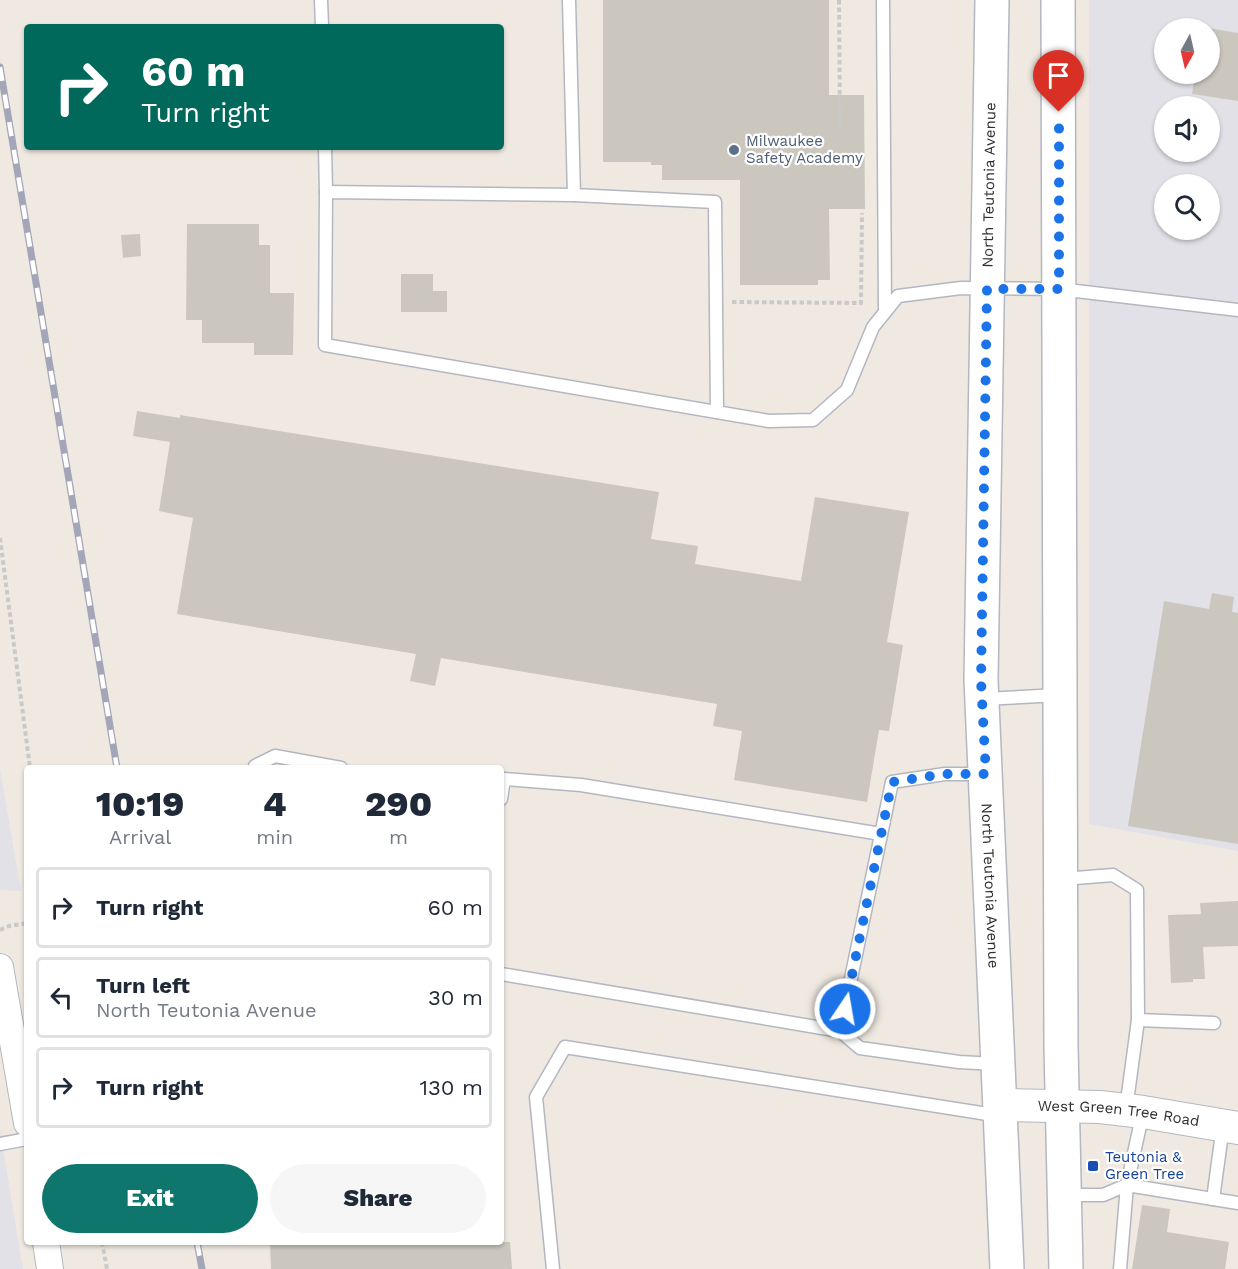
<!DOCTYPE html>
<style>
:root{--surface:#fff;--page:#f6f6f7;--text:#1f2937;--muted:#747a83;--line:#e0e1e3;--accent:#0f766e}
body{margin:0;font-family:"Work Sans",sans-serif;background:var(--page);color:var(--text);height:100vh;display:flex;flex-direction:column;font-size:22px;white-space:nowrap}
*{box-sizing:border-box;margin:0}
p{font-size:20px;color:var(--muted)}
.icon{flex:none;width:33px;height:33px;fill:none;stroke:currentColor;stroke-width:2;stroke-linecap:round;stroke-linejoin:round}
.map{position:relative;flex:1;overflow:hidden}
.details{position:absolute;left:24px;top:765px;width:480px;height:480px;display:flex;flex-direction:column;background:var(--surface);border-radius:6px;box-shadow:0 2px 4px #0004}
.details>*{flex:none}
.top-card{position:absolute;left:24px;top:24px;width:480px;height:126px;border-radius:6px;box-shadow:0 2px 4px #0004;background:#00695c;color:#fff;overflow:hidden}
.needle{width:39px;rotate:188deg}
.controls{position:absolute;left:1154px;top:18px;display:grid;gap:12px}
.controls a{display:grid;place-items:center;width:66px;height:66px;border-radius:50%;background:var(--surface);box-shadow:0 2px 4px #0004;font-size:30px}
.pin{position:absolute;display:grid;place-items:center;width:51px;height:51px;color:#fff;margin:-62px -26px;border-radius:50% 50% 50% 0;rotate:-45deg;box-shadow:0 0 6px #0007}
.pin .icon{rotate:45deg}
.me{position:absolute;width:66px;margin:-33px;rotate:12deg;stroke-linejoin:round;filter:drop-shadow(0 0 4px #0008)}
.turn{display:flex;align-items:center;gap:21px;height:126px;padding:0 18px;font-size:27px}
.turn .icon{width:78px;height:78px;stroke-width:2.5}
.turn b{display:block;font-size:42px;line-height:51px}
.eta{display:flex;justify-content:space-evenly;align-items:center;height:102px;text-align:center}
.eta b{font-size:36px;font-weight:800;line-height:42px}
.primary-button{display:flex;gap:12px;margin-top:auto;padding:12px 18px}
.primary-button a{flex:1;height:69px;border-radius:36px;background:var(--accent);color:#fff;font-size:24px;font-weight:800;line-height:69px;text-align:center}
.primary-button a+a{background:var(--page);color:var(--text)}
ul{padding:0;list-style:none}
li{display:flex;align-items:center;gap:18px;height:81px;margin:0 12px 9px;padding:0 6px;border:3px solid var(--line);border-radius:6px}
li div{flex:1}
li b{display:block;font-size:22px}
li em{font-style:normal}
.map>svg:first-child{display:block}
.industrial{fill:#e3e1e8;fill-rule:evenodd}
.building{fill:#cbc7bf}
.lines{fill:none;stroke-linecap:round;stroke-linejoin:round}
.service-casing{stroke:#b4b7c1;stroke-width:15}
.minor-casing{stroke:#b4b7c1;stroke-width:28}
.tertiary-casing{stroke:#b4b7c1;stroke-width:34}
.secondary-casing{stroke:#b4b7c1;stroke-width:36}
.path{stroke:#c9c9c9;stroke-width:4;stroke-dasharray:4.5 3;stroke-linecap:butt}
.service{stroke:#fff;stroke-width:12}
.minor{stroke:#fff;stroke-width:26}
.tertiary{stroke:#fff;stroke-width:32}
.secondary{stroke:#fff;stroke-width:33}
.rail-casing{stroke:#a3a6b8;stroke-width:7}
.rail{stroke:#fff;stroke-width:4.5;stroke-dasharray:14;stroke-linecap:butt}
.route{stroke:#1a73e8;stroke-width:10;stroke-dasharray:0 18}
.service-dot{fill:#5c6f8a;stroke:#fff;stroke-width:2}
.transit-dot{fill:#1a4fb4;stroke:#fff;stroke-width:2}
.labels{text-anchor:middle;stroke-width:4.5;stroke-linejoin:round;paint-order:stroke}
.service-label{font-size:15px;fill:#4e5e75;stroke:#fff;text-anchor:start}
.street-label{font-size:15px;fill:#2e2e2e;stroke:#fff}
.transit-label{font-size:15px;fill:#164399;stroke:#fff;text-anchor:start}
</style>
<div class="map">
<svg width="1238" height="1269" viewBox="0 0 1238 1269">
<rect width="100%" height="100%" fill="#efe9e1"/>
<g class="industrial">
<path d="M1089 0H1238V851L1089 824ZM1164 28H1209V74H1164ZM1164 106H1209V152H1164ZM1164 184H1209V230H1164Z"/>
<path d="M0 769 21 891 0 890Z"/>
<path d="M0 1130 8 1178 23 1269H0Z"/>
</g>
<g class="building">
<path d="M603 0H829V95H864L865 209H829L830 280H818V285H740V180H662V165H651V162H603Z"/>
<path d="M1209 28 1238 33V101L1192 94 1195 74H1209Z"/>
<path d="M187 224H259V245H270V293H294L293 355H254V343H202V320H186Z"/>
<path d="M140 234 141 256 123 258 121 235Z"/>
<path d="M401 274H433V291H447V312H401Z"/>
<path d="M137 411 180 418V415L659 492 651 539 698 546 695 564 801 581 815 497 909 512 887 642 903 645 889 731 879 730 867 802 734 780 742 731 713 726 717 704 441 658 435 686 410 681 416 654 177 614 193 518 159 511 170 442 133 436Z"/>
<path d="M1212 593 1234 597 1232 612 1238 613V844L1128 826 1164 601 1209 609Z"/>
<path d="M1238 901V946L1203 947 1205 979H1193V982L1171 983 1168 915 1201 914 1200 903Z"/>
<path d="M1142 1205 1170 1209 1167 1232 1229 1242 1225 1269H1132Z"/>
<path d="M270 1242H510L512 1269H271Z"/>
</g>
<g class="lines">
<g class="service-casing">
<g id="service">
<path d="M321 0 322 27"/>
<path d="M569 0 574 195 715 202 717 412"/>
<path d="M883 0 885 312"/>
<path d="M325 147 326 192"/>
<path d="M574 195 326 192 325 345 769 421 813 420 847 390 873 327 898 296 961 288 1059 289 1238 310"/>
<path d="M984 699 1059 695"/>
<path d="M255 768V766L275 756 341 768"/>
<path d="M984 774H945L892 782 840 1031 860 1048 959 1062 996 1064"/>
<path d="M501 799 504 779 581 785 881 834"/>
<path d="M1063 879 1113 875 1137 890 1138 1020 1126 1109"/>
<path d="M501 974 840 1031"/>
<path d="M1138 1020 1214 1023"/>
<path d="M1143 1112 1127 1185 1238 1203"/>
<path d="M0 1144 27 1139"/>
<path d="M1064 1195H1103L1127 1185 1120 1269"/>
<path d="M1213 1199 1223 1126"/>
<path d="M553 1269 536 1097 565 1047 1000 1116"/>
</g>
</g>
<g class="minor-casing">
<g id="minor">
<path d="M0 967 27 1123"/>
<path d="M46 1242 50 1269"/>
</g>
</g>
<g class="tertiary-casing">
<g id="tertiary">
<path id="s1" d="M1001 1105 1100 1107 1143 1112 1238 1128"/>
</g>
</g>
<g class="secondary-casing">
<g id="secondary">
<path id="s2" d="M992 0 981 680 1007 1269"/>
<path d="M1058 0 1061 1046 1066 1269"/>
</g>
</g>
<g class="path">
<path d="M839 0 840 128"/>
<path d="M732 302 861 303 862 213"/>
<path d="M0 538 30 768"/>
<path d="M0 930 9 926 27 923"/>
<path d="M102 1242 107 1269"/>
</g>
<use href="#service" class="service"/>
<use href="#minor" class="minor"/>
<use href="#tertiary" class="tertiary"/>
<use href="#secondary" class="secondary"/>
<g class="rail-casing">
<g id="rail">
<path d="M0 67 117 768"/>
<path d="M197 1242 202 1269"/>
</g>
</g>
<use href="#rail" class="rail"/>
</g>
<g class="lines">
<path class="route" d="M845 1009 892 782 945 774H986L981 681 987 289H1059V112"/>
</g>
<circle class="service-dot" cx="734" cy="150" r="6"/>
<rect class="transit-dot" x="1087" y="1160" width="12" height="12" rx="3"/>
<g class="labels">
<g class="service-label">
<text x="746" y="146">Milwaukee<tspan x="746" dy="17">Safety Academy</tspan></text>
</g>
<g class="street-label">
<text transform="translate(989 185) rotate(-89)" y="5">North Teutonia Avenue</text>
<text dy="5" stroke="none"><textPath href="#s2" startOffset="886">North Teutonia Avenue</textPath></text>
<text dy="5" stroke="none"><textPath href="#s1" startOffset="118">West Green Tree Road</textPath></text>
</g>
<g class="transit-label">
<text x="1105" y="1162">Teutonia &amp;<tspan x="1105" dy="17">Green Tree</tspan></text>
</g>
</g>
</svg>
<div class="controls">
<a><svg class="needle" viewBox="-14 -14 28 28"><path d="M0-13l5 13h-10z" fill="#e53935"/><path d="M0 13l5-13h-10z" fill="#747a83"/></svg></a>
<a><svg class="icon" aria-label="sound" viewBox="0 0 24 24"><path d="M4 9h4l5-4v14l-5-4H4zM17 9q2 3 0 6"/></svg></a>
<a><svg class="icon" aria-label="search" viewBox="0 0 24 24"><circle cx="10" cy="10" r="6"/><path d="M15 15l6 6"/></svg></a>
</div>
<div class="pin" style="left:1059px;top:112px;background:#d93025"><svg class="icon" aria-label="arrive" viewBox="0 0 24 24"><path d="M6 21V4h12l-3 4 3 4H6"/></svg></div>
<svg class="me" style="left:845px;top:1009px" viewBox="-20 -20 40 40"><circle r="17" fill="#1a73e8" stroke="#fff" stroke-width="3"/><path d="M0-11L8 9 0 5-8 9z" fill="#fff"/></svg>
<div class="top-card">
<div class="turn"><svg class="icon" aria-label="right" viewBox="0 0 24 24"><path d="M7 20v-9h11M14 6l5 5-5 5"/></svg><div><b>60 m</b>Turn right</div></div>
</div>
<section class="details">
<div class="eta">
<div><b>10:19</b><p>Arrival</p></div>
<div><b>4</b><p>min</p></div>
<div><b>290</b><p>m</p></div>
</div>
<ul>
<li><svg class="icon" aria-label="right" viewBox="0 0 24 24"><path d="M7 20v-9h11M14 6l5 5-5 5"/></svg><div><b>Turn right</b></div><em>60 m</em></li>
<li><svg class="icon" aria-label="left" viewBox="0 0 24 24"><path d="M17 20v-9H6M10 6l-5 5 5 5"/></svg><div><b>Turn left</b><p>North Teutonia Avenue</p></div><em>30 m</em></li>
<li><svg class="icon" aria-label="right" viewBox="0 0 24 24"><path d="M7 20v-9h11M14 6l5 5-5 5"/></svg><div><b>Turn right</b></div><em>130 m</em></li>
</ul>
<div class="primary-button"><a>Exit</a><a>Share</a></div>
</section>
</div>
